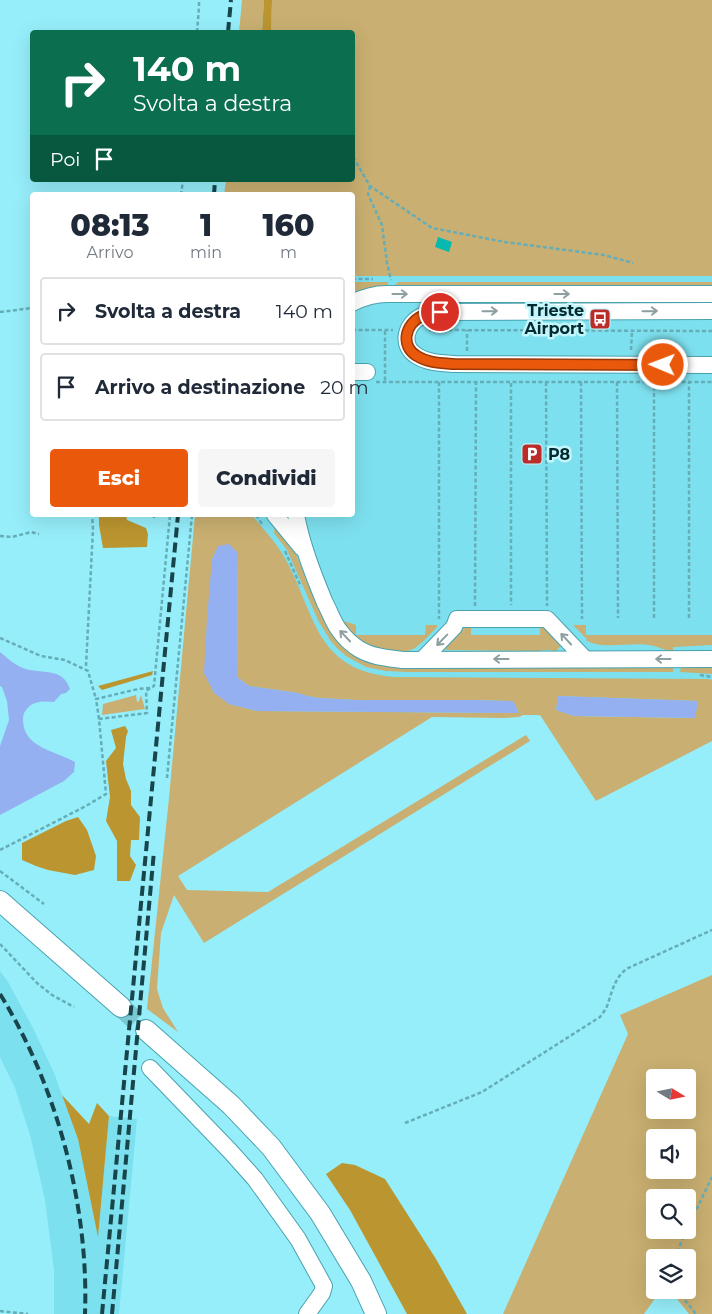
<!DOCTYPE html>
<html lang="it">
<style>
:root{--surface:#fff;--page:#f6f6f7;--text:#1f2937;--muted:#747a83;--line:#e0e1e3;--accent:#ea580c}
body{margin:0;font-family:Montserrat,sans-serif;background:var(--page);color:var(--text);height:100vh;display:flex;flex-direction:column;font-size:19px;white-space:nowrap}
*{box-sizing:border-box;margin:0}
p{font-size:16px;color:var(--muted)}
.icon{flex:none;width:28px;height:28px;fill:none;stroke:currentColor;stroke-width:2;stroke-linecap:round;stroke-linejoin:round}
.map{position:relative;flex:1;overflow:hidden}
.panel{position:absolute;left:30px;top:192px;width:325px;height:325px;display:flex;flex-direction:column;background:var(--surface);border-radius:5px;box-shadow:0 5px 20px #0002}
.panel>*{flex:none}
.banner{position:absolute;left:30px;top:30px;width:325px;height:152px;border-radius:5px;box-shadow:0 5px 20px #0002;background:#0b6e4f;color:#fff;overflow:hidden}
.needle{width:32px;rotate:100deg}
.buttons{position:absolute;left:646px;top:1069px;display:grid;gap:10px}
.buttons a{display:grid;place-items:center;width:50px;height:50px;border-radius:5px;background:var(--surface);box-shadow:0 5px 20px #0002;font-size:25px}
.pin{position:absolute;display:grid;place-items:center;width:42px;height:42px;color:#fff;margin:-21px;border:2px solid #fff;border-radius:50%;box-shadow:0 1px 5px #0007}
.me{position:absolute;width:55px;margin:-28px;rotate:271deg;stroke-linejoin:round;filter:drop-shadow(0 0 4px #0008)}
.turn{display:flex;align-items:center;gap:18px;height:105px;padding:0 20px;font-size:22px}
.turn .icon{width:65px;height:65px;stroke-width:2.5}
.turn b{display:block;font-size:35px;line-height:42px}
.then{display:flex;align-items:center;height:48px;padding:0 20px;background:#0003;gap:10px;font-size:19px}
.eta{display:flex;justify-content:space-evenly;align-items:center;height:85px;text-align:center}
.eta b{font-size:30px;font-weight:800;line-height:35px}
.action{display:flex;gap:10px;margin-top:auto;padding:10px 20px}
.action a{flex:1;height:58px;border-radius:5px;background:var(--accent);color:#fff;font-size:20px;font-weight:800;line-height:58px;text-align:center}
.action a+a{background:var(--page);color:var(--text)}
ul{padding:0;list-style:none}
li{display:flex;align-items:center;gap:15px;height:68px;margin:0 10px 8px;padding:0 10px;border:2px solid var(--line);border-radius:5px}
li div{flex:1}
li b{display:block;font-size:19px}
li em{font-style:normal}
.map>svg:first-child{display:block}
.built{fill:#7de0ee}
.green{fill:#c9af71;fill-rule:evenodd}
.forest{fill:#bb9530}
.water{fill:#95b0f1}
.building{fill:#07b9ae}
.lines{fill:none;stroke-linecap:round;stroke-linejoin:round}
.major-tunnel{stroke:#78c7d1;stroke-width:20;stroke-dasharray:20 10;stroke-linecap:butt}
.minor-casing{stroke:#49a2ae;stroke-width:18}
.major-casing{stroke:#49a2ae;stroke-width:22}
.path{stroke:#65adb7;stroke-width:2.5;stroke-dasharray:4 2.5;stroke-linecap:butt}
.minor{stroke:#fff;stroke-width:16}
.major{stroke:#fff;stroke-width:20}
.rail{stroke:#17454b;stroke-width:4;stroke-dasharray:10 5;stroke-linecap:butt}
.oneway{stroke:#8d9fa1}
.route-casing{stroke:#983908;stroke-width:12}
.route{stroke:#ea580c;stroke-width:9}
.labels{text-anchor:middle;stroke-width:5;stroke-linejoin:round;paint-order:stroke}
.poi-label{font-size:16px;font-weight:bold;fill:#022a2f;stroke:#c3f5fc;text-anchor:end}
</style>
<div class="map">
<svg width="712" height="1314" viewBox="0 0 712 1314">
<rect width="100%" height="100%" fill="#96eefa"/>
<g class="built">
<path d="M353 269 712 270V718L523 715 519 717 185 714 195 515H352Z"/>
<path d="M0 971 8 982 33 1028 54 1073 78 1139 98 1235 109 1116 137 1119 119 1314H54V1270L45 1200 30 1135 15 1088 0 1057Z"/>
</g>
<g class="green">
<path d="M242 0H264L262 32H239Z"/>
<path d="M272 0H712V276H353L352 195H224L226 180H352V32H271Z"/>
<path d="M353 282H388V286L371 287 353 293Z"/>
<path d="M398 282H712V286H395V285Z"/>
<path d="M195 515H252C262 528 274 540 283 555 316 611 312 670 394 677L708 679 712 680V741L596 801 540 715H523L519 717 503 718 432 717 178 876 187 890 268 892 526 735 530 741 204 943 174 895 161 933 157 989 163 1008 178 1032 147 1009 169 798ZM238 553 237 677 249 686 298 693 307 696 319 698 356 700H470L513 701 519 713 257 711 229 704ZM559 696 697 701 698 702 694 718 574 716 556 710Z"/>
<path d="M275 524 294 550 328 628C344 652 363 664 391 666H591L673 667V672H407L386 671 366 667 346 656 337 648 330 640 318 620 287 550 274 533Z"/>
<path d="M344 621 356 625V635H425L426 625H437V627C431 633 419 647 411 650 406 652 401 651 396 651 374 650 356 641 343 622Z"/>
<path d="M471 624V635H540V625H542L561 646 556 651H553L552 650H541V651L447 650 445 649V646L463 630 462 629 466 626Z"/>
<path d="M573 625H586V635H712V645L675 647H673V651C665 651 657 646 649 645 632 642 600 650 586 640L587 639Z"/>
<path d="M712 666V674L680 672 681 667Z"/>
<path d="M136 695 137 702 139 701 141 695 145 709 102 715 103 704Z"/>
<path d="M712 975V1314H689L670 1290H688V1258H655V1290H661L644 1314H503L628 1034 620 1015ZM655 1078H688V1110H655ZM655 1138H688V1170H655ZM655 1198H688V1230H655Z"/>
</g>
<g class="forest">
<path d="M264 0H272L271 32H262Z"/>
<path d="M99 515H126L127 520 146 528 148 534 147 547 103 548 99 525Z"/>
<path d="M153 671 152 675 102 690 98 686Z"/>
<path d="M125 726 128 731 126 737 123 764 126 779 131 791V805L140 817 139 840H131L130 856 136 865 130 881H117V841L106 821 110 797 106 761 116 748 111 730Z"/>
<path d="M78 817 87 830 96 856 94 870 75 875 48 870 36 866 22 860V843L66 821Z"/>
<path d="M62 1095 89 1124 97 1103 109 1116 98 1237 78 1139Z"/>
<path d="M342 1163 355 1165 385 1179 436 1259 467 1314H407L350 1210 326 1174Z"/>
</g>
<g class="water">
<path d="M229 544 238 553 237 677 249 686 298 693 307 696 319 698 356 700H470L513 701 519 713 257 711 229 704 214 693 204 673 207 618 212 559 218 546Z"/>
<path d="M0 652C7 658 15 665 23 668 41 675 62 666 70 689L66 693 61 694 54 702C43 701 32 701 26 710 23 714 23 717 23 721 24 748 56 751 75 762L74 772 64 781 0 815V746L9 720 7 701 2 687 0 686Z"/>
<path d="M558 696 698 701 695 718 574 716 556 710Z"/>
</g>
<path class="building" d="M438 237 452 242 449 252 435 247Z"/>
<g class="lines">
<path class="major-tunnel" d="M121 1007 146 1030"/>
<g class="minor-casing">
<g id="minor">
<path d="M352 303C364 297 375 294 387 294H712"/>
<path d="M712 311 441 312C434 312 427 313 422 316 405 324 400 346 417 356 428 363 441 363 455 364L712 365"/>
<path d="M352 372H367"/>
<path d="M275 515 302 548"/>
<path d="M296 515C302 546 313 574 325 603 330 612 333 622 339 630 344 637 351 644 359 649 372 657 388 658 403 660L712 659"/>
<path d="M423 659 454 627 457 619H547L585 659"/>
<path d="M150 1068 230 1151 255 1179 298 1239 324 1286 322 1293 307 1314"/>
</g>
</g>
<g class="major-casing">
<g id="major">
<path d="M0 901 121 1007"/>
<path d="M146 1030 231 1105 271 1147 320 1213 361 1281 376 1314"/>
</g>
</g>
<g class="path">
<path d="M197 32 199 7V0"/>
<path d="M353 157 370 186 432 228 505 242 604 255 633 263"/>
<path d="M370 186 368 194 382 225 387 263 391 280"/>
<path d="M181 195 183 180"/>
<path d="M352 279H373"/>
<path d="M0 312 32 308"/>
<path d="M352 330H393"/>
<path d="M429 330 712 331"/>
<path d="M385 331V382"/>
<path d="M631 350 632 331"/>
<path d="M467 351V330"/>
<path d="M376 382H712"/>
<path d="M439 382V619"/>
<path d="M546 382 547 606"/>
<path d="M581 382 582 619"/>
<path d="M617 382 618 618"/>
<path d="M511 383V605"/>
<path d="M256 515 262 524"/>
<path d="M154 518V515"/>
<path d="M0 536 12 537 31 532 39 534"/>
<path d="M285 551 301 587"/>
<path d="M475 606 476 382"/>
<path d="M654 618V382"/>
<path d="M689 618V382"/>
<path d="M0 638 41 656 65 660 88 671 96 699"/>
<path d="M86 666 93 529 92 515"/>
<path d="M700 675 712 677"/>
<path d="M99 719 96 699 138 689 150 688"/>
<path d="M167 778 192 515"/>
<path d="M0 850 86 806 106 794 99 719 147 713 146 691 154 686 170 515"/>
<path d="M0 871 44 904"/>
<path d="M0 944 37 983 52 995 74 1007"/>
<path d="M405 1123 482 1092 600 1017C603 1013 607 1008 608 1003 613 989 614 980 626 969L712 930"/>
<path d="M688 1227 712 1177"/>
<path d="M675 1258 686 1230"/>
<path d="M677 1290 696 1314"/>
<path d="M0 1311 28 1314"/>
</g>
<use href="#minor" class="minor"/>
<use href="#major" class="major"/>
<g class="rail">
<path d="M228 32 231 0"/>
<path d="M214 195 215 180"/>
<path d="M0 994C57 1086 89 1206 85 1314"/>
<path d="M102 1314 178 515"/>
<path d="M112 1314 154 851"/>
</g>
</g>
<defs><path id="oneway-shaft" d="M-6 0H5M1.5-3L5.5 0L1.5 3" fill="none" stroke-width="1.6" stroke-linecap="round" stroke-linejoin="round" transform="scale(1.25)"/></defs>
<g class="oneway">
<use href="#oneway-shaft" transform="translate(400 294)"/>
<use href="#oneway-shaft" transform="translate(562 294)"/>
<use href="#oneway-shaft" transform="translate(490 311) rotate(-1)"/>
<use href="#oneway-shaft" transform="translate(650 311) rotate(-1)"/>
<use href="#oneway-shaft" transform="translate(345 636) rotate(-133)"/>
<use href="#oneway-shaft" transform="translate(566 639) rotate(-133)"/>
<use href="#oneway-shaft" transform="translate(442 640) rotate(134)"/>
<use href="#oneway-shaft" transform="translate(501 659) rotate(-180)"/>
<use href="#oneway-shaft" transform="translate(663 659) rotate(180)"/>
</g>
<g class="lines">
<g class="route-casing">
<path id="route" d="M440 312C434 312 427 313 422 316 405 324 400 346 417 356 428 363 441 363 454 364L663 365"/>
</g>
<use href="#route" class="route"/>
</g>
<defs>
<g id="bus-square" transform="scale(1.125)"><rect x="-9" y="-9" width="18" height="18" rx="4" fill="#bb2c28" stroke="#c3f5fc"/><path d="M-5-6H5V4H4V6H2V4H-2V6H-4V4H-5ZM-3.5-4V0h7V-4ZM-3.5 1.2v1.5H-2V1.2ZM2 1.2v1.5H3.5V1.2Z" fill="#fff"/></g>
<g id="parking-square" transform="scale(1.125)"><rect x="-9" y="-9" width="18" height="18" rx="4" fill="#bb2c28" stroke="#c3f5fc"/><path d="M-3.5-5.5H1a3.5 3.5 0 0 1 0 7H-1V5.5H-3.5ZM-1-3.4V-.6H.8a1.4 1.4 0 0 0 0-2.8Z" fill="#fff"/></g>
</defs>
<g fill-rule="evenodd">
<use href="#bus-square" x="600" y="319"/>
<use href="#parking-square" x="532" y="454"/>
</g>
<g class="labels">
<g class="poi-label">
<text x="584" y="316">Trieste<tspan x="584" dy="18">Airport</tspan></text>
<text x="548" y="460" text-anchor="start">P8</text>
</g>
</g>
</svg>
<div class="buttons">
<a><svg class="needle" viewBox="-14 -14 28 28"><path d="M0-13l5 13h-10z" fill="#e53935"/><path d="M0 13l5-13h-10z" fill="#747a83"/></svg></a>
<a><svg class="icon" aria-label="sound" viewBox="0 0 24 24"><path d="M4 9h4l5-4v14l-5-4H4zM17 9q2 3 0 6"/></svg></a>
<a><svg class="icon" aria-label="search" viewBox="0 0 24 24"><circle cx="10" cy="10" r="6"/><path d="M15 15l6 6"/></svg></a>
<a><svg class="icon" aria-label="layers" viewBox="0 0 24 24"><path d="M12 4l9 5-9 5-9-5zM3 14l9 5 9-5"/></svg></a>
</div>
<div class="pin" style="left:440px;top:312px;background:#d93025"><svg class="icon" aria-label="arrive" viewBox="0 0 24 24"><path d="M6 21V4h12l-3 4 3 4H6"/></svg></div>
<svg class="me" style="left:663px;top:365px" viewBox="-20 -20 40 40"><circle r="17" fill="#ea580c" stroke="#fff" stroke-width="3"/><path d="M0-11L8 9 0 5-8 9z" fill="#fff"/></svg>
<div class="banner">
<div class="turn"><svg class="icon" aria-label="right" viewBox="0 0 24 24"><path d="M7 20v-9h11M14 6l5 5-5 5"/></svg><div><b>140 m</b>Svolta a destra</div></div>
<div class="then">Poi<svg class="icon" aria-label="arrive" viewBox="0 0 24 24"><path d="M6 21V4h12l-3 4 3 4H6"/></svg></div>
</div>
<section class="panel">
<div class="eta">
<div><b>08:13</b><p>Arrivo</p></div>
<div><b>1</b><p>min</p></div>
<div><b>160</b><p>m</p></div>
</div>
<ul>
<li><svg class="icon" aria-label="right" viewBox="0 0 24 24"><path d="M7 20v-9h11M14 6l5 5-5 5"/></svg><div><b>Svolta a destra</b></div><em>140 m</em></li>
<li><svg class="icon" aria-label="arrive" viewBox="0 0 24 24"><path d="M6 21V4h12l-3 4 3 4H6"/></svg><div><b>Arrivo a destinazione</b></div><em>20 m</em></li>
</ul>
<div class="action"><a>Esci</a><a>Condividi</a></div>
</section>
</div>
